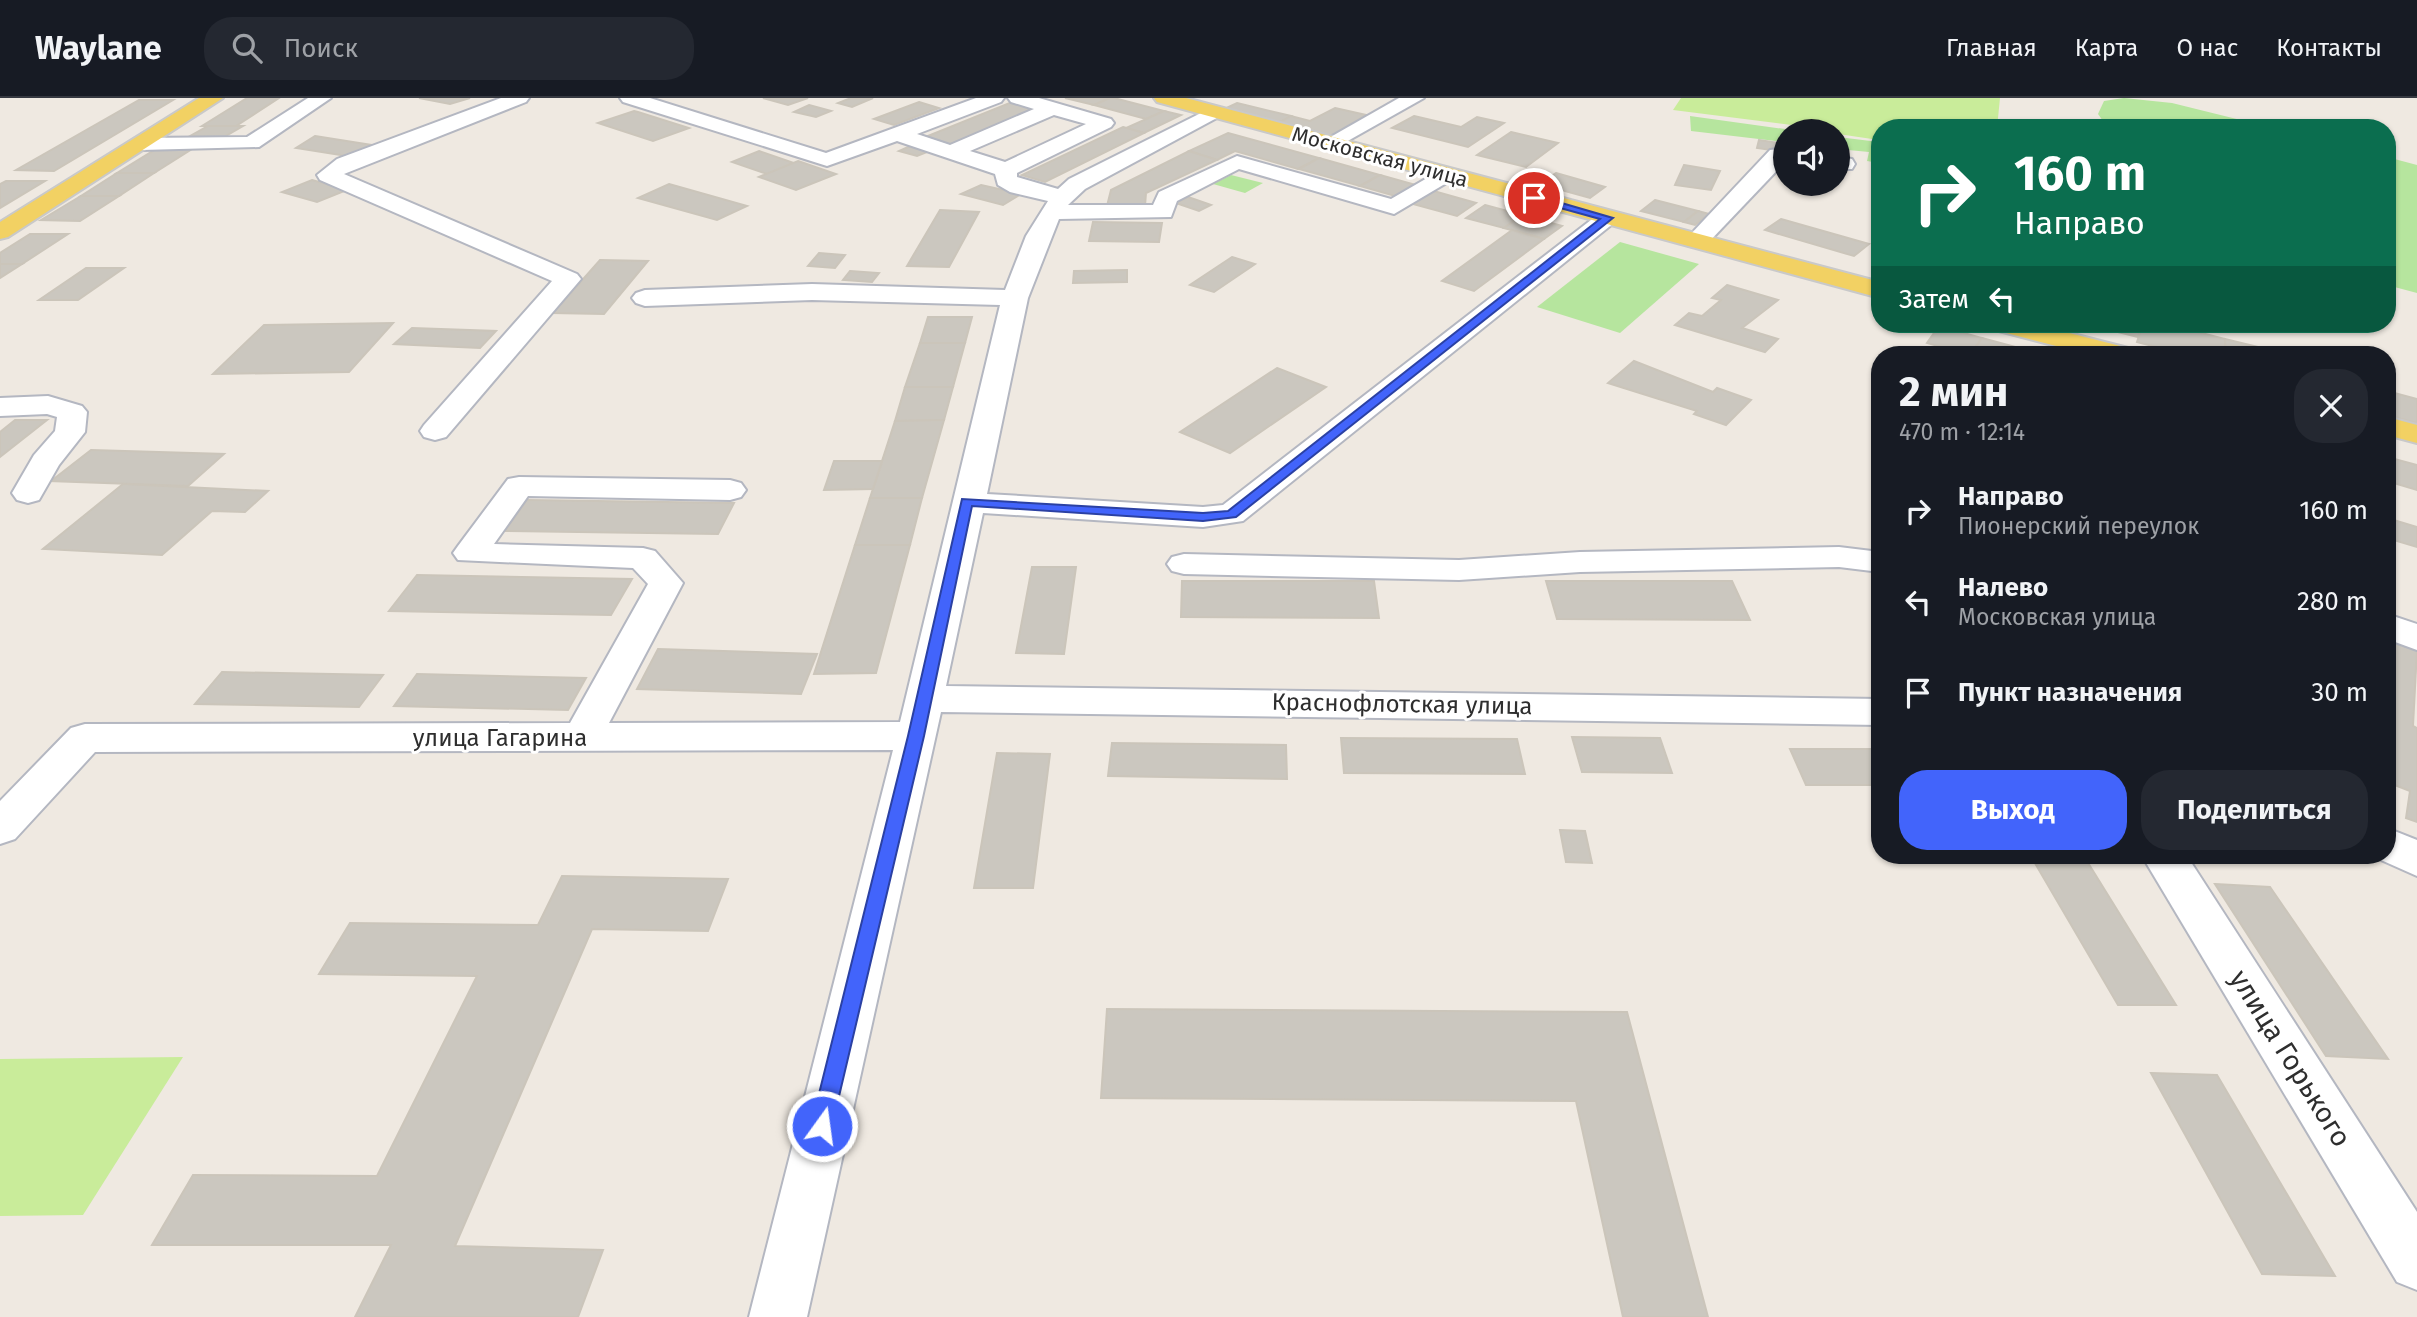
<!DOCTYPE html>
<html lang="ru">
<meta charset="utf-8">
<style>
:root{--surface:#171b24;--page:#242831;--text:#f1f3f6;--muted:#9ea1a6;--line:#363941;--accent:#4264fb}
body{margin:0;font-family:"Fira Sans",sans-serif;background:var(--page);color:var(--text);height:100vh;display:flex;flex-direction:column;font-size:26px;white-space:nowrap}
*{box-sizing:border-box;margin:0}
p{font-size:23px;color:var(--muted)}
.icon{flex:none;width:38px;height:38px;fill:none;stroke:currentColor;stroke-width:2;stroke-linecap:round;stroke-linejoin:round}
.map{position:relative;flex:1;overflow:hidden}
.drawer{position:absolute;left:1871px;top:248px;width:525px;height:518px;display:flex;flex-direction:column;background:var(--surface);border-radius:28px;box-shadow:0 2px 5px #0004}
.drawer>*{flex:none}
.top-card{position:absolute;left:1871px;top:21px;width:525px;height:214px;border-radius:28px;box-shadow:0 2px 5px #0004;background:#0b6e4f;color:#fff;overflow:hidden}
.tools{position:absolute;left:1773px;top:21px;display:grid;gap:14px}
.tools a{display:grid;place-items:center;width:77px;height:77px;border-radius:50%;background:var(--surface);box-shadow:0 2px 5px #0004;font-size:35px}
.pin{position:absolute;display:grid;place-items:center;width:60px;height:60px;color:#fff;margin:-30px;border:4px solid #fff;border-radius:50%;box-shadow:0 2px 7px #0007}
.me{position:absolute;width:77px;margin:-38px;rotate:14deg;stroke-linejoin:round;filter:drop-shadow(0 0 5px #0008)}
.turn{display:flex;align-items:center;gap:24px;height:147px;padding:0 28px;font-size:32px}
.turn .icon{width:91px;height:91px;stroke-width:2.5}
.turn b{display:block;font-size:49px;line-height:60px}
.then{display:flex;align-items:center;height:66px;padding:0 28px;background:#0003;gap:14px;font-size:26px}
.round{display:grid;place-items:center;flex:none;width:74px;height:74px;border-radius:28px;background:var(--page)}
.overview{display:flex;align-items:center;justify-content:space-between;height:119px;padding:0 28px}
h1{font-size:42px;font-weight:700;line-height:52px}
.primary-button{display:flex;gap:14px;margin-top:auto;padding:14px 28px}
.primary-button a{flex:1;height:80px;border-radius:28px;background:var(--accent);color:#fff;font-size:28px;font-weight:700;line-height:80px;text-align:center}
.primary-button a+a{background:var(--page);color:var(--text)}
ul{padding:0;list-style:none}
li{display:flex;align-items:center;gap:21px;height:91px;padding:0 28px}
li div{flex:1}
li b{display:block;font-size:26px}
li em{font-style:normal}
header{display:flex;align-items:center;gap:42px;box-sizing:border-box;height:98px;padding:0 35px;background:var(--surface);border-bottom:2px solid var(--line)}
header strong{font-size:33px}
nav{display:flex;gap:38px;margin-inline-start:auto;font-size:24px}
.search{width:490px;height:63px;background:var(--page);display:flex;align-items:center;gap:18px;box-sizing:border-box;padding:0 24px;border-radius:28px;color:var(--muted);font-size:26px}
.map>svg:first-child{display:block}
.green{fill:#b6e59e}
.pitch{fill:#c9ec9a}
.building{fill:#cbc7bf;stroke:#cbc5ba;stroke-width:2}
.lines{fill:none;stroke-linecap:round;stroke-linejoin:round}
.minor-casing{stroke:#b4b7c1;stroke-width:4}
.major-casing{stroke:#c9c9c9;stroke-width:4}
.minor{fill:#fff;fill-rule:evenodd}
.major{fill:#f2d163;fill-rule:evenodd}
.route{fill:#4264fb;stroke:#2b41a3;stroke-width:2}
.labels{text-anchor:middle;stroke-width:6;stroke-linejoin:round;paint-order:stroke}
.far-street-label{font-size:21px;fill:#2e2e2e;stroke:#fff}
.street-label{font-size:24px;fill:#2e2e2e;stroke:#fff}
.near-street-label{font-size:28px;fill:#2e2e2e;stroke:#fff}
</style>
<header>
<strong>Waylane</strong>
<div class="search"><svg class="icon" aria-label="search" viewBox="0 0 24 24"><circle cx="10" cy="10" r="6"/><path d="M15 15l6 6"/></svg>Поиск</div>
<nav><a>Главная</a><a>Карта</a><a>О нас</a><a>Контакты</a></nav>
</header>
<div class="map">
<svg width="2417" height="1219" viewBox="0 0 2417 1219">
<rect width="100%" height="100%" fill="#efe9e1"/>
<g class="green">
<path d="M2124 0 2172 5 2273 30H2108L2098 16 2104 3Z"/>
<path d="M1690 18 1799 33H1785V44L1691 33Z"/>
<path d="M1838 39 1879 44V65L1867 63 1869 54 1838 51Z"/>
<path d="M2387 59 2417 67V195L2387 187Z"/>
<path d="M1231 77 1263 85 1245 95 1213 86Z"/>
<path d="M1620 144 1699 166 1620 235 1537 209Z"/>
</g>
<g class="pitch">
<path d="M1681 0H2000L1997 30H1880L1879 42 1838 36V33L1673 12Z"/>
<path d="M183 959 83 1117 0 1118V961Z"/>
</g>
<g class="building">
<path d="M247 0H279L236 28H202Z"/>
<path d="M419 0H470L450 6Z"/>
<path d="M763 0H808L788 7Z"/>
<path d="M851 0H873L852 9 838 5Z"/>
<path d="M1065 0H1110L1094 7Z"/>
<path d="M1110 0H1114L1164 13 1146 21 1094 7Z"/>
<path d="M139 2H173L54 73 16 72Z"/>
<path d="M1017 2 1040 8 947 48 923 40Z"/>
<path d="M919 4 939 10 894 27 874 21Z"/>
<path d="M1237 5 1291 18 1277 26 1222 12Z"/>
<path d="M809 7 831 13 816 19 794 14Z"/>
<path d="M1335 10 1366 17 1325 41 1273 28 1291 18 1310 23Z"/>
<path d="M634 13 638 14 689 30 653 43 598 25Z"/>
<path d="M1164 13 1181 17 1144 35 1126 30Z"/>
<path d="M1414 18 1461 29 1477 19 1504 25 1468 49 1392 30Z"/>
<path d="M208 28H243L224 39 190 38Z"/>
<path d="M1123 29 1144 35 1045 84 1022 77Z"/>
<path d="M1511 34 1558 45 1526 69 1477 57Z"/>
<path d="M1228 35 1319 60 1298 71 1235 53 1217 62 1189 53Z"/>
<path d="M315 38 378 48 353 59 296 50Z"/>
<path d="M1759 42 1785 46V54L1757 50Z"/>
<path d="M919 44 937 50 917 58 899 53Z"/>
<path d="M156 51H192L154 75H117Z"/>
<path d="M759 53 794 65 767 76 732 64Z"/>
<path d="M1189 53 1217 62 1146 95 1145 108H1107L1111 92Z"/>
<path d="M1319 60 1380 77 1360 88 1299 71Z"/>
<path d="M798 63 836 76 796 92 759 79Z"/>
<path d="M1684 67 1720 73 1711 92 1675 87Z"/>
<path d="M117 75H154L119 98H81Z"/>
<path d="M1556 75 1605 89 1590 100 1539 86Z"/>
<path d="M1380 77 1423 89 1402 100 1360 88Z"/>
<path d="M312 82 347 92 317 104 282 94Z"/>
<path d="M6 83H45L0 110V86Z"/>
<path d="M669 86 747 108 717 122 638 100Z"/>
<path d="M981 87 1021 96 1003 107 961 96Z"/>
<path d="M1430 92 1476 105 1457 118 1409 105Z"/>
<path d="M81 98H119L80 123 41 122Z"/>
<path d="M1188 99 1211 107 1199 113 1176 105Z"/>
<path d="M1655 102 1698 113 1684 124 1641 113Z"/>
<path d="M1485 107 1522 117 1504 130 1466 120Z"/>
<path d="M940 112 979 114 949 169 907 168Z"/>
<path d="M1698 113 1709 116 1695 127 1684 124Z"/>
<path d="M1522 117 1562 128 1544 141 1504 130Z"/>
<path d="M1781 121 1869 146 1854 158 1765 132Z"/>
<path d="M1093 124 1162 125 1159 144 1089 143Z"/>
<path d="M1512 132 1544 141 1474 193 1442 183Z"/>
<path d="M30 136H68L22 166H0V155Z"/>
<path d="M819 155 845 157 835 170 808 168Z"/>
<path d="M1232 159 1255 166 1214 194 1190 187Z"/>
<path d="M600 162 648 163 604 216 553 215Z"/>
<path d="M0 166H22L0 180Z"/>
<path d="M86 170H124L78 202H39Z"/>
<path d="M1127 172V184L1073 185 1074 173Z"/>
<path d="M850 173 879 175 872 184 843 182Z"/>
<path d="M1727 187 1778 202 1742 230 1778 241 1765 254 1675 227 1689 215 1702 218 1721 202 1712 200Z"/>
<path d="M928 219H972L965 245H920Z"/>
<path d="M393 225 349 274 213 276 264 227Z"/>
<path d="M2086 226H2143L2138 239Z"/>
<path d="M2143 226H2167L2225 241 2226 257H2188L2137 244Z"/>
<path d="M1939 228 1982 240 1970 257 1927 245Z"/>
<path d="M412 230 496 233 480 250 394 246Z"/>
<path d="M1982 240 2045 257H1970Z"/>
<path d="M2225 241 2291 257H2226Z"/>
<path d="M920 245H965L953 289H905Z"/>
<path d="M1634 263 1713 294 1717 290 1751 302 1726 327 1694 316 1697 313 1608 285Z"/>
<path d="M1277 270 1326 289 1230 355 1180 334Z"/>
<path d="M905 289H953L944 322 895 323Z"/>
<path d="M2387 293 2417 301V325L2387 317Z"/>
<path d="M15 322H47L0 359V334Z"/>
<path d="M944 322 922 400H870L895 323Z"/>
<path d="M91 352 224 356 188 388 51 383Z"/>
<path d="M2387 359 2417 367V392L2387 383Z"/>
<path d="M834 363H882L873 391 824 392Z"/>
<path d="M123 386 268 393 245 414 212 413 162 457 43 451Z"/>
<path d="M870 400H922L910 447H855Z"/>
<path d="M527 402 734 405 718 436 505 433Z"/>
<path d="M2387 420 2417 429V449L2387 440Z"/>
<path d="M855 447H910L876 575 814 576Z"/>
<path d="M1032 469H1076L1064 556 1016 555Z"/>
<path d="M417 477 632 481 611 517 389 513Z"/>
<path d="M1182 483H1374L1379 520 1181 519Z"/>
<path d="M1546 483H1732L1750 522 1557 521Z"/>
<path d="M2387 543 2417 552 2413 628 2417 630V724L2406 720 2410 693 2387 684Z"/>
<path d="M658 551 817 556 801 596 637 591Z"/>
<path d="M222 574 383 577 359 609 195 606Z"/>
<path d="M417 576 586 580 568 612 394 608Z"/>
<path d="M1572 639 1660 640 1672 675 1582 674Z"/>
<path d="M1341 640 1517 641 1525 676 1344 675Z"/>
<path d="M1112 645 1286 647 1287 681 1108 678Z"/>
<path d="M1790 651H1880V687H1806Z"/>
<path d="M997 655 1050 656 1033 790H974Z"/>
<path d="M1560 732 1585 733 1592 765 1566 764Z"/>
<path d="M2032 760H2085L2176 907H2118Z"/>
<path d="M562 778 728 781 708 833 592 831 455 1148 603 1152 578 1219H355L391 1147H152L193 1077 377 1078 477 878 319 876 350 825 538 827Z"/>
<path d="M2215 786 2270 789 2388 961 2326 958Z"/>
<path d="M1107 911 1627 914 1708 1219H1623L1576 1003 1101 1000Z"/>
<path d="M2151 975 2217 977 2335 1178 2262 1176Z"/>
</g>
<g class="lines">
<g class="minor-casing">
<g id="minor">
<path d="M308 0H331L259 49 141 52 131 46 141 40 247 39Z"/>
<path d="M501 0H529L526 4 344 76 577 176 581 181 446 339 435 342 424 339 420 333 424 327 552 183 320 82 317 77 337 61Z"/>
<path d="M620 0H650L826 55 976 0H1004L1001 4 917 36 950 47 1034 11 1011 4 1008 0H1039L1111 21 1114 25 1111 29 1017 75V79L1058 91 1069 81 1209 11 1216 9 1226 15 1085 91 1068 107H1153L1159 94 1237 58 1391 101 1441 72H1457L1460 77 1394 116 1239 71 1177 103 1171 119 1059 121 1028 200 987 396 1203 409 1223 407 1600 115H1616L1620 120 1243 423 1203 429 983 415 946 588 1880 601V627L941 614 807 1219H749L893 652 95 654 15 741 0 746V703L71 630 85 626 570 625 648 486 633 470 458 462 453 455 458 448 508 381 519 379 730 382 741 385 746 392 741 399 730 402 528 398 494 446 643 450 655 453 683 485 609 625 900 624 1000 207 812 202 645 208 636 205 632 200 636 195 645 192 812 186 1005 192 1026 138 1048 103 1010 94 998 87 995 76 897 43 827 68 623 4ZM1054 17 1086 26 1005 64 970 53Z"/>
<path d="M1399 0H1424L1337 49 1330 51 1320 45Z"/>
<path d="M1778 51 1785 52V64L1705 148H1689L1685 143 1689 138 1770 52Z"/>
<path d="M1838 59 1852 61 1855 66 1852 71H1838Z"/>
<path d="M48 298 82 308 87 314 85 334 59 367 39 402 28 405 17 402 12 395 34 357 55 333 57 319 47 316 0 318V300Z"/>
<path d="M1839 449 1880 454V474L1839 469 1580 474 1459 482 1184 476 1172 473 1167 466 1172 459 1184 456 1459 462 1580 454Z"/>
<path d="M2387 516 2417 526V552L2387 541Z"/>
<path d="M2387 730 2417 742V778L2372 758H2387Z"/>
<path d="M2142 758H2187L2417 1114V1192L2397 1184Z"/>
</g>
</g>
<g class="major-casing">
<g id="major">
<path d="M199 0H223L8 139 0 141V124Z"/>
<path d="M1154 0H1186L1880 184V200L1157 4Z"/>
<path d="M1991 226H2034L2132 251 2136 257H2091L1995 232Z"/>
<path d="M2387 319 2417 327V345L2387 337Z"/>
</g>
</g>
<use href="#minor" class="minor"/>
<use href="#major" class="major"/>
</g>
<path class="route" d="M1534 97 1613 120 1236 419 1203 423 972 408 924 638 832 1028 829 1035 822 1038 814 1035 811 1028 908 638 962 401 1203 415 1228 413 1600 121 1531 102Z"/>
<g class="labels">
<g class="far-street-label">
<text transform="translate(1380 59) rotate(15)" y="7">Московская улица</text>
</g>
<g class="street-label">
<text transform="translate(1402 606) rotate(1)" y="8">Краснофлотская улица</text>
<text x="500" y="648">улица Гагарина</text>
</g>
<g class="near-street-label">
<text transform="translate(2291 960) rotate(58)" y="10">улица Горького</text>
</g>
</g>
</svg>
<div class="tools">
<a><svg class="icon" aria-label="sound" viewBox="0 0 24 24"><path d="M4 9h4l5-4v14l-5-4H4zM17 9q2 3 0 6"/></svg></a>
</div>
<div class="pin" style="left:1534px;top:100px;background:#d93025"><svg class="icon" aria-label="arrive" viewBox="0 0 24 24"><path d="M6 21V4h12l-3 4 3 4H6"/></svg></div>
<svg class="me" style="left:822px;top:1028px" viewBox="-20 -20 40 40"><circle r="17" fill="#4264fb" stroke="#fff" stroke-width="3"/><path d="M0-11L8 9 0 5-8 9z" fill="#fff"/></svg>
<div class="top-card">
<div class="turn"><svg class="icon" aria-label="right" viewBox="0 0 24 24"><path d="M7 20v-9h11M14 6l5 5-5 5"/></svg><div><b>160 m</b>Направо</div></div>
<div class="then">Затем<svg class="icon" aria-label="left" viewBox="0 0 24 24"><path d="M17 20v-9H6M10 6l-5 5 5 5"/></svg></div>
</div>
<section class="drawer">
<div class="overview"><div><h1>2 мин</h1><p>470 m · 12:14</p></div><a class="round"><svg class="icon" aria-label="close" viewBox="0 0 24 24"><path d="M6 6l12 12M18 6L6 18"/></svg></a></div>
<ul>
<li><svg class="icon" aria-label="right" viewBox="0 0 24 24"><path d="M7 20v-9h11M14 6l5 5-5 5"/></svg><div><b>Направо</b><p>Пионерский переулок</p></div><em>160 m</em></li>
<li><svg class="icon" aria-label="left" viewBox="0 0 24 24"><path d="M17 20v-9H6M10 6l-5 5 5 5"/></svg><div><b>Налево</b><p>Московская улица</p></div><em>280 m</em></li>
<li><svg class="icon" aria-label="arrive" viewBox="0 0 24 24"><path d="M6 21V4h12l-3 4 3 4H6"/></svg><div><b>Пункт назначения</b></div><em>30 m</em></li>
</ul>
<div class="primary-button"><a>Выход</a><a>Поделиться</a></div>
</section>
</div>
